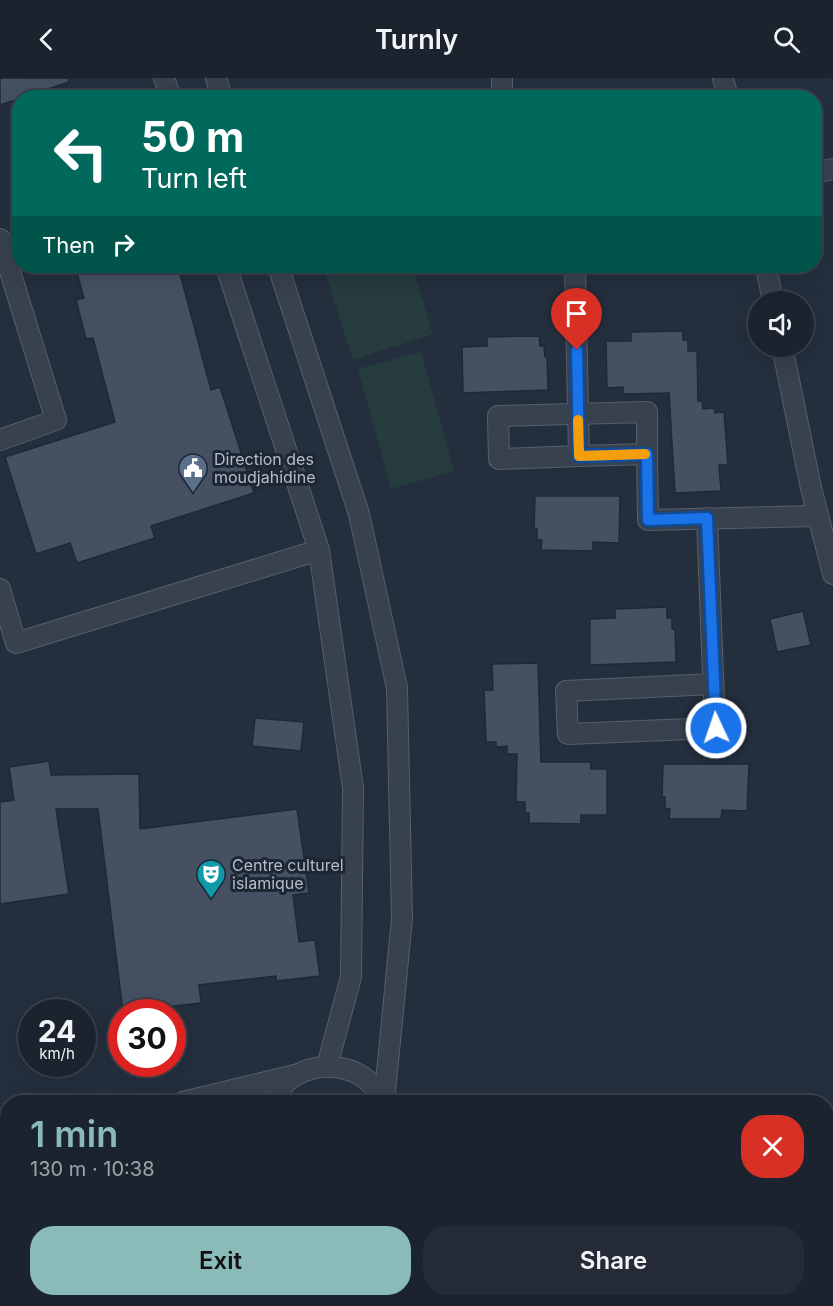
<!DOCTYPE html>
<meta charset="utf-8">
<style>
:root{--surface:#1b232e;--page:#242b36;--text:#f1f3f6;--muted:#a0a4aa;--line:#39404a;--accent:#8bbbb9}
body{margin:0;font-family:Inter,sans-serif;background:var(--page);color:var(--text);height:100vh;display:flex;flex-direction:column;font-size:22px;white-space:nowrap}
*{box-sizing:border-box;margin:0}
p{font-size:20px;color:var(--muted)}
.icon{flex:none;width:33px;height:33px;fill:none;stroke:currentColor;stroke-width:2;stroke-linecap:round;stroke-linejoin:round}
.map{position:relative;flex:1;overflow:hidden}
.drawer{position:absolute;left:0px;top:1017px;width:834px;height:212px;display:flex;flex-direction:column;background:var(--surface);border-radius:24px 24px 0 0;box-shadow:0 6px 24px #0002,0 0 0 2px var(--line)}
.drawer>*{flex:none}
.guide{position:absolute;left:12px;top:12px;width:810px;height:183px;border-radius:24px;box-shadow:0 6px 24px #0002,0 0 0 2px var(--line);background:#00695c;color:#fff;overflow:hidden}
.controls{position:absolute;left:748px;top:213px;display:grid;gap:12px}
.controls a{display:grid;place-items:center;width:66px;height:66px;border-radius:50%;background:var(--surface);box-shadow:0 6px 24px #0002,0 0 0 2px var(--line);font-size:30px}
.speed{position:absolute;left:18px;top:921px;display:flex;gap:12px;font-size:30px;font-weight:700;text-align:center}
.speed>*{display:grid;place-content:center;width:78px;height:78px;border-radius:50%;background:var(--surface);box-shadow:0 6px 24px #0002,0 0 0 2px var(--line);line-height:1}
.speed small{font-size:15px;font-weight:400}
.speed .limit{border:9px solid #d22;background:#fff;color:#111}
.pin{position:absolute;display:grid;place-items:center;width:51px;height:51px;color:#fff;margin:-62px -26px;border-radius:50% 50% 50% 0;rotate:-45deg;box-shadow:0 0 6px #0007}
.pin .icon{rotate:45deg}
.me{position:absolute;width:66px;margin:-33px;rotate:357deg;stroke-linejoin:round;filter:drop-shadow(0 0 4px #0008)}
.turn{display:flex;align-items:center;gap:21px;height:126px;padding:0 30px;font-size:27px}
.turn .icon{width:78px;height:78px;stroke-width:2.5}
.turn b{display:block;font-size:42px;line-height:51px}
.then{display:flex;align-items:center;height:57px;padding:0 30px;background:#0003;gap:12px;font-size:22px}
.round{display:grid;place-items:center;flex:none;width:63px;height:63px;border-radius:24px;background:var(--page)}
.overview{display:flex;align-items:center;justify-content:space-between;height:102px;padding:0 30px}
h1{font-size:36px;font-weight:600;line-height:45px;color:var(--accent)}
.button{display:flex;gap:12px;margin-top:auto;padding:12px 30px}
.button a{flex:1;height:69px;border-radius:24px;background:var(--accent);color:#111;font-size:24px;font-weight:600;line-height:69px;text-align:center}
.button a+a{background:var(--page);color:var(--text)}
header{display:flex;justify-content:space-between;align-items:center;height:78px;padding:0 30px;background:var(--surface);font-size:27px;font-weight:600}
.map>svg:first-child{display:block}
.green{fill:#263c3f}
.building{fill:#455162;stroke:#1f2835;stroke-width:1.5}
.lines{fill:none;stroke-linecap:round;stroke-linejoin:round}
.street-casing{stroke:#565f6c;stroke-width:22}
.street{stroke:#38414e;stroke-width:20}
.route-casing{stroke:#114b97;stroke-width:15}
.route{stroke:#1a73e8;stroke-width:10}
.slow{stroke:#f59e0b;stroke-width:10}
.labels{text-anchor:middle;stroke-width:6;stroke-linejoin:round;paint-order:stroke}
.poi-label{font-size:16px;fill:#b4bcc9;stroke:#1d2633;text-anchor:start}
</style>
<header><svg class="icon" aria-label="back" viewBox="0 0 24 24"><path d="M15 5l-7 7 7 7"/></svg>Turnly<svg class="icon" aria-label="search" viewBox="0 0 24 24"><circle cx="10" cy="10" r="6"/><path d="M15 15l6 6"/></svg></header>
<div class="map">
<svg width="833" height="1228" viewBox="0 0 833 1228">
<rect width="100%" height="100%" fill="#242f3e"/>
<g class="green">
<path d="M323 188H412L433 256 353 282Z"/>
<path d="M421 274 454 393 391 411 358 291Z"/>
</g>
<g class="building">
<path d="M0 0H68L69 4 0 27Z"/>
<path d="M75 188H178L211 312 220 309 254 415 151 448 155 460 77 485 70 465 36 476 5 379 115 344 93 260 86 261 76 222 84 220Z"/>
<path d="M683 253V262H688V273H697L698 323H702L703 331 714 330 715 335 724 334 728 387H719L721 413 675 415 669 315 623 316V309L607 310 606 263H631V254Z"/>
<path d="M539 258 540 268H544L545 279H547L548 312 463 315 462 269 487 268V259Z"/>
<path d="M535 418H620L619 465 593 464V473L541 472 542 462H537V451H534Z"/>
<path d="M667 529V540H672V551H675L676 584 590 587V541L615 540V531Z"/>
<path d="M803 533 811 567 777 574 770 541Z"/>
<path d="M538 585 541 684H591V691H607V737H581V746L529 745V735H525V724H516L517 676H507V668L496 669V664H486L484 612H493L492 586Z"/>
<path d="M255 640 304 644 301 673 252 668Z"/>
<path d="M49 683 51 697 139 696 140 751 297 731 309 815 293 817 299 864 315 862 320 898 276 903V898L199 907 201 925 123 934 98 731H56L69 816 0 826V724L14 722 9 689Z"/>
<path d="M663 686H749L747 733 722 732 721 741H669L670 731 665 730V719H662Z"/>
</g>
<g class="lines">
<g class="street-casing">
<g id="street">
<path d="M164 0 171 20"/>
<path d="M216 0 222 20"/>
<path d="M502 0V20"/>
<path d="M723 0 728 20"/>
<path d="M814 95 833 91"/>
<path d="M0 161 56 342 0 362"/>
<path d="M226 188 319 472 353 710 351 899 327 988"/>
<path d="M278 188 359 436 397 610 402 841 384 1024"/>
<path d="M575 188 579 378 647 376 648 442 818 438"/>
<path d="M766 188 773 224"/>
<path d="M782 268 811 410 833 496"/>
<path d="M579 378 499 381 498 338 647 334V376"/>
<path d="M707 440 715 650 568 656 566 613 713 606"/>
<path d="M0 511 16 565 319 472"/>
<path d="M183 1024 295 997"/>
<path d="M273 1024C286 990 330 980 360 997 371 1003 378 1014 384 1024"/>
<path d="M0 1071 8 1069"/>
<path d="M0 1131 8 1129"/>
<path d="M0 1193 8 1190"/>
<path d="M268 1221 269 1228"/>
<path d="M394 1221 395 1228"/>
</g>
</g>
<use href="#street" class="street"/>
</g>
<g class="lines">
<g class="route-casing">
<path id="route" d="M577 272 579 378 647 376 648 442 707 440 716 650"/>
</g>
<use href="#route" class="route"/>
<path class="slow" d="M578 342 579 378 645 376"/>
</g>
<defs>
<g id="civic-pin" transform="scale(1.5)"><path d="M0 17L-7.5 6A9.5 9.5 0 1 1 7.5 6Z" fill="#5c6f8a" stroke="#1d2633"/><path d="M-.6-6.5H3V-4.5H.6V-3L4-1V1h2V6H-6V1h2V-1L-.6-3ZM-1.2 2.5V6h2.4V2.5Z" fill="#fff"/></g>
<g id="theatre-pin" transform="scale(1.5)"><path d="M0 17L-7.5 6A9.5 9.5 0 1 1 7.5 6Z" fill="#0f9aa8" stroke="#1d2633"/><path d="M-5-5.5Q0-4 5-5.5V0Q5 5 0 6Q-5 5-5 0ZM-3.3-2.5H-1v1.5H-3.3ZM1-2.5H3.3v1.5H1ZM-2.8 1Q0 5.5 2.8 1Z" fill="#fff"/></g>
</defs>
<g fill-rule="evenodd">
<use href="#civic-pin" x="193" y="390"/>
<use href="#theatre-pin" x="211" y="796"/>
</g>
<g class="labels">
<g class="poi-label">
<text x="214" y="387">Direction des<tspan x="214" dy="18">moudjahidine</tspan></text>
<text x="232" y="793">Centre culturel<tspan x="232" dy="18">islamique</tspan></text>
</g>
</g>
</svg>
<div class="controls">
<a><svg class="icon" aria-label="sound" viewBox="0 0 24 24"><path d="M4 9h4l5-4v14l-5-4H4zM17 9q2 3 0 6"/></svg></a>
</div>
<div class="speed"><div>24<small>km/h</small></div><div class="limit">30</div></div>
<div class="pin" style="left:577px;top:272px;background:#d93025"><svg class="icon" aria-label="arrive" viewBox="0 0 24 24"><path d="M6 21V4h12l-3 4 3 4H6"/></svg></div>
<svg class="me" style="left:716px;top:650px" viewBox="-20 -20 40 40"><circle r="17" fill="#1a73e8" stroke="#fff" stroke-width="3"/><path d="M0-11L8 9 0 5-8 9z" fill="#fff"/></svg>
<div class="guide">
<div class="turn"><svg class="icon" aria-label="left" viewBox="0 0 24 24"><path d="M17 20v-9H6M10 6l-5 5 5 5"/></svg><div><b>50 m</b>Turn left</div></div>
<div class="then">Then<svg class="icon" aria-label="right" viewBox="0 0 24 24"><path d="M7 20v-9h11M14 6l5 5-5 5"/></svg></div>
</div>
<section class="drawer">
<div class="overview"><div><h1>1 min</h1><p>130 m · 10:38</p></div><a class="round" style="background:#d93025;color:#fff"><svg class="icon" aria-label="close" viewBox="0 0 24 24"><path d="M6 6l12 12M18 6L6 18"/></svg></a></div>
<div class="button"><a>Exit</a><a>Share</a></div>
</section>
</div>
